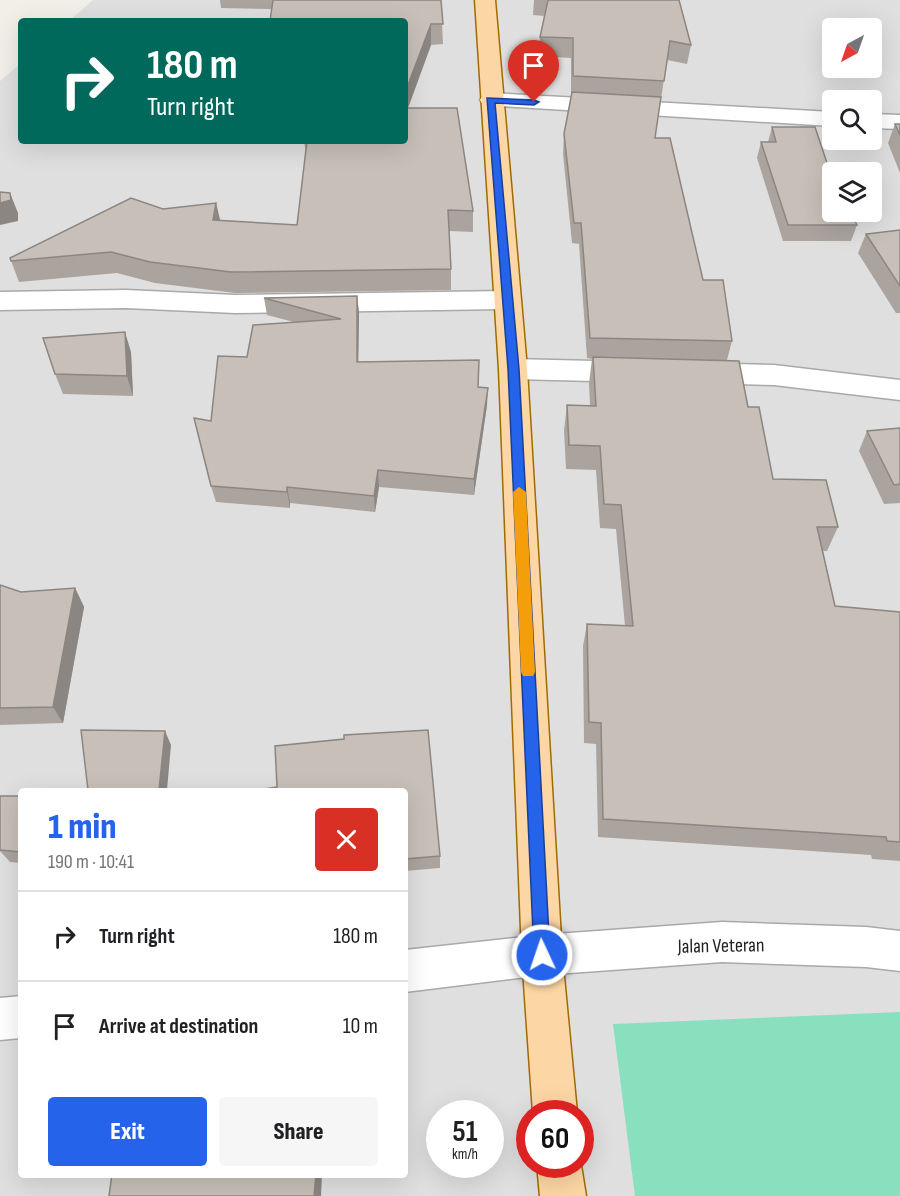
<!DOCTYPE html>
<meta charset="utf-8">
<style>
:root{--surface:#fff;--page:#f6f6f6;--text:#202124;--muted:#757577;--line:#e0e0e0;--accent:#2563eb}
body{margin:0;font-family:"Sofia Sans Condensed",sans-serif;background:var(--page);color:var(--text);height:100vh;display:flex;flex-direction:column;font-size:22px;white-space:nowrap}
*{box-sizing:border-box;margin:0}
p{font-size:20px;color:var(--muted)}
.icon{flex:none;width:33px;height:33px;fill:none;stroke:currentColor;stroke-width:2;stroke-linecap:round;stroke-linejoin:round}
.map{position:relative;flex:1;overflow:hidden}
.details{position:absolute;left:18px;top:788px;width:390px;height:390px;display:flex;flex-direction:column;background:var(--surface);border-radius:6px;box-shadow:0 6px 24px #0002}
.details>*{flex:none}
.hud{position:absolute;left:18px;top:18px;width:390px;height:126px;border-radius:6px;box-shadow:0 6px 24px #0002;background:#00695c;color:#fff;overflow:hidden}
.needle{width:39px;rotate:220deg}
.buttons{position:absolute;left:822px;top:18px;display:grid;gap:12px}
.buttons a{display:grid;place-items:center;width:60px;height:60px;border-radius:6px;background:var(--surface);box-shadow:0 6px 24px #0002;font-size:30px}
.speed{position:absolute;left:426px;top:1100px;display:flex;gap:12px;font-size:30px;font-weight:700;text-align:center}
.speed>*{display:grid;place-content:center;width:78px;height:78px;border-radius:50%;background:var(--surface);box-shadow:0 6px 24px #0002;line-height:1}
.speed small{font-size:15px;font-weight:400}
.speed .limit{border:9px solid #d22;background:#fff;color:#111}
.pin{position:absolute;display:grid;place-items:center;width:51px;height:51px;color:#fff;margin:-62px -26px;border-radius:50% 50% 50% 0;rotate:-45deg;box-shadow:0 0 6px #0007}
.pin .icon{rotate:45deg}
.me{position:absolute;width:66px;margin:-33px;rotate:357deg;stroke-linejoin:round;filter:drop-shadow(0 0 4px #0008)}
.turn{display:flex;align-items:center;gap:21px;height:126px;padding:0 30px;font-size:27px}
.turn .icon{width:78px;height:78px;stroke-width:2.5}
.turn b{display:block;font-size:42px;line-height:51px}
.round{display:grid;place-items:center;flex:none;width:63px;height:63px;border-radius:6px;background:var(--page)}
.head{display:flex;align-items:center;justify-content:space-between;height:102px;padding:0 30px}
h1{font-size:36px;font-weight:800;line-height:45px;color:var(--accent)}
.action{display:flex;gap:12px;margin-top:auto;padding:12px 30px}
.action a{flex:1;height:69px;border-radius:6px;background:var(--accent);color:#fff;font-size:24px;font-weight:800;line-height:69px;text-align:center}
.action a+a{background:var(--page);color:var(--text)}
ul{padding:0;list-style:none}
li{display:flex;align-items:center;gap:18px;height:90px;padding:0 30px;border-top:2px solid var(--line)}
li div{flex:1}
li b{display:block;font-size:22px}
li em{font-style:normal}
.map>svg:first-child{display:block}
.residential{fill:#e0dfdf;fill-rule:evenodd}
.pitch{fill:#88e0be}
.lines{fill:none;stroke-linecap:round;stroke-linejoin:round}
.minor-casing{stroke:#a9a9a9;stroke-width:3}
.tertiary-casing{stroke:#a9a9a9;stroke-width:3}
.primary-casing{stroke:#a06b00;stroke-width:3}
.minor{fill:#fff;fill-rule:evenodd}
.tertiary{fill:#fff;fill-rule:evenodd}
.primary{fill:#fcd6a4;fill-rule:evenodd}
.wall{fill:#aba49e}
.shaded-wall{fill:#8b8681}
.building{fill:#c7bfb8;stroke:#8b8681;stroke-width:1.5}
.route{fill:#2563eb;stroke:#184099;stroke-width:1.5}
.slow{fill:#f59e0b}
.labels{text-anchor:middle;stroke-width:4.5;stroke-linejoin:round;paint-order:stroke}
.near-street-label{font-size:20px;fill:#222;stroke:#fff}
</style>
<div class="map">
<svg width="900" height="1196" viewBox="0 0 900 1196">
<rect width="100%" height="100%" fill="#f2efe9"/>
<path class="residential" d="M93 0H900V1196H0V81L21 63V141H405V21H69ZM832 28H872V68H832ZM832 100H872V140H832ZM832 172H872V212H832ZM21 790H405V1174H21ZM440 1113H490V1164H440ZM530 1113H580V1164H530Z"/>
<path class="pitch" d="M900 1012V1196H635L613 1024Z"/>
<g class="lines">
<g class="minor-casing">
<g id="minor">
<path d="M491 93 832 112V126L483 105 480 100 483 95Z"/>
<path d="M872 114 900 115V129L872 128Z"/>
<path d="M126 290 235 295 506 291 515 294 519 300 515 306 506 309 235 313 126 308 0 310V292Z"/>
<path d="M513 359 635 362 645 365 649 372 645 379 635 382 513 379 503 376 499 369 503 362Z"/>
<path d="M696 363 774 365 900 380V400L774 385 696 383 686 380 682 373 686 366Z"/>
<path d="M722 922 866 927 900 931V971L866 967 722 962 542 975 528 969 522 955 528 941 542 935Z"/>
</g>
</g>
<g class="tertiary-casing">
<g id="tertiary">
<path d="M542 935 556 941 562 955 556 969 542 975 405 992V950Z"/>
<path d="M21 996V1038L0 1040V998Z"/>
</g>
</g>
<g class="primary-casing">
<g id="primary">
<path d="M475 0H495L527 369 562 955 577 1113H533L522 955 499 369Z"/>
<path d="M580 1159 586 1196H540L537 1164H580Z"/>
</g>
</g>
<use href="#minor" class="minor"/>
<use href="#tertiary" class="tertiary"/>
<use href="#primary" class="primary"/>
</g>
<g class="wall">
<path d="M220 0H441L443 44 431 45 408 108 473 211V232L449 231 451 269V290L235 293 155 283 117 273 19 282 10 258 163 209 216 203 220 221 297 225 306 153 304 141H405L272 9 221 8Z"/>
<path d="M534 0H679L691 45 687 64 667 60 655 138 703 280 732 341 727 360 748 407 773 479 838 527 827 551H823L835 606 900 612V861L872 859 871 855 598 837 596 744 584 743 583 646 587 624 625 626 616 529 600 528 596 470 566 469 564 430 567 405H590L589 383 592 359 587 358 579 244 572 243 563 154 564 134 571 95V58L539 56 540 37 545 16 533 15Z"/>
<path d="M895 124H900V173L888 143Z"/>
<path d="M772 127 830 172 857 225 851 241H783L757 158 761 142H768Z"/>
<path d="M900 230V313H896L858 253 866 234Z"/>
<path d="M357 296 359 313 358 362 478 387 487 405 474 495 379 487 375 512 290 503V508L216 502 211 486 247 357 294 322 267 315 264 298Z"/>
<path d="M131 352 133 396 63 394 55 374Z"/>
<path d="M900 428V503L884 504 859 451 867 431Z"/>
<path d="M0 585 21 592 75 588 84 607 63 723 0 725Z"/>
<path d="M405 790 440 856V868L405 871Z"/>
<path d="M0 796H21V863L10 862 0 851Z"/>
</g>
<g class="shaded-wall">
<path d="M431 24V45L405 116V93Z"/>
<path d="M10 193 18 213V221L0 225V203Z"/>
<path d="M216 203 221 224 213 220Z"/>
<path d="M357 296 359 313 358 379 357 362Z"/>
<path d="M125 332 131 352 133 396 127 376Z"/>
<path d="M488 388 487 405 474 495V479Z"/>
<path d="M378 470 379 487 375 512 374 496Z"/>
<path d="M287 487 290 503V508L287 492Z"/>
<path d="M75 588 84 607 63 723 53 707Z"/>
<path d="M165 731 171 745 167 790H159Z"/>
<path d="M316 1174H322L321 1196H314Z"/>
</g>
<g class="building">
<path d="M273 0H441L443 24H431L405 93V21H270Z"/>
<path d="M548 0H679L691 45 670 41 664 81 573 76V38L540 37Z"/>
<path d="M572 92 661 97 655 138H670L703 280H723L732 341 590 338 581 223H574L564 134Z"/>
<path d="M405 108H457L473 211 448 210 451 269 231 272 150 262 111 252 11 261 10 258 131 198 163 209 216 203 213 220 297 225 307 141H405Z"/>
<path d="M895 124H900V135Z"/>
<path d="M772 127H815L830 172 832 177V212H850L857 225H788L761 142H776Z"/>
<path d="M0 192 10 193 11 200 0 203Z"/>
<path d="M900 230V286L866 234Z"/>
<path d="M357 296V362L479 360 478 387 488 388 474 479 378 470 374 496 287 487V492L211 486 194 418 211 421 218 356 247 357 253 325 341 319 264 298Z"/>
<path d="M125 332 127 376 55 374 43 338Z"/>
<path d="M593 357 739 361 748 407H759L773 479 826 480 838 527H817L835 606 900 612V842L887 841 886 837 603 819 601 723 589 722 587 624 633 626 621 505 604 504 600 446 569 445 567 405 596 406Z"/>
<path d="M900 428V484L894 485 867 431Z"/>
<path d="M0 585 21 592 75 588 53 707 0 708Z"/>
<path d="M81 730 165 731 159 790H88Z"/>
<path d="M428 730 440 856 405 859V790H258L277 787 275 746 344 739V735Z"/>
<path d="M0 796H21V852L0 850Z"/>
<path d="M112 1174H316L314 1196H109Z"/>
</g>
<path class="route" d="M487 98 534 100 539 102 534 105 495 103 519 369 550 955 548 961 542 963 536 961 534 955 508 369Z"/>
<path class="slow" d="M519 487 526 492 535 672 533 676H523L521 672 513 492Z"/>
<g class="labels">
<g class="near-street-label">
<text transform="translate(721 945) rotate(-1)" y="7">Jalan Veteran</text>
</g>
</g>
</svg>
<div class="buttons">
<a><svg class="needle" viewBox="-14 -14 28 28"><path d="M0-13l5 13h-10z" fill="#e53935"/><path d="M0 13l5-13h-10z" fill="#757577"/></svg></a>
<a><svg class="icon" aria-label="search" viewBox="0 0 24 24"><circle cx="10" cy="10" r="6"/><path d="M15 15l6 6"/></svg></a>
<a><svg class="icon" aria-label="layers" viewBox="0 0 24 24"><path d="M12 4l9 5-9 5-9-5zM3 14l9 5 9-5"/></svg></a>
</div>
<div class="speed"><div>51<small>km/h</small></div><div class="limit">60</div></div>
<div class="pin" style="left:534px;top:102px;background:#d93025"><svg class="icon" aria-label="arrive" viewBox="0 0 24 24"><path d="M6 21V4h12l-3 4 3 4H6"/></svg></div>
<svg class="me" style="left:542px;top:955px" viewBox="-20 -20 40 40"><circle r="17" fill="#2563eb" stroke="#fff" stroke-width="3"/><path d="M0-11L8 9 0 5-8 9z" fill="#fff"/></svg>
<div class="hud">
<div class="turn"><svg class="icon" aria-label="right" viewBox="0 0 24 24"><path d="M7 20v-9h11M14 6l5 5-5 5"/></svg><div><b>180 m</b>Turn right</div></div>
</div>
<section class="details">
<div class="head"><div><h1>1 min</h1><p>190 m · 10:41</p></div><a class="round" style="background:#d93025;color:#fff"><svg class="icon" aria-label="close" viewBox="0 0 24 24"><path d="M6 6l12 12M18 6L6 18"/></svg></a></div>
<ul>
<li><svg class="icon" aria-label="right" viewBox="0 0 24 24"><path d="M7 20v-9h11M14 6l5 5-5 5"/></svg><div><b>Turn right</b></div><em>180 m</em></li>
<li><svg class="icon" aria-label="arrive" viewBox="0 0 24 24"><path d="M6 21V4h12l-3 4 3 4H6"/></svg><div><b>Arrive at destination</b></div><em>10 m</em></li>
</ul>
<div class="action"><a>Exit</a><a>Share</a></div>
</section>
</div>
